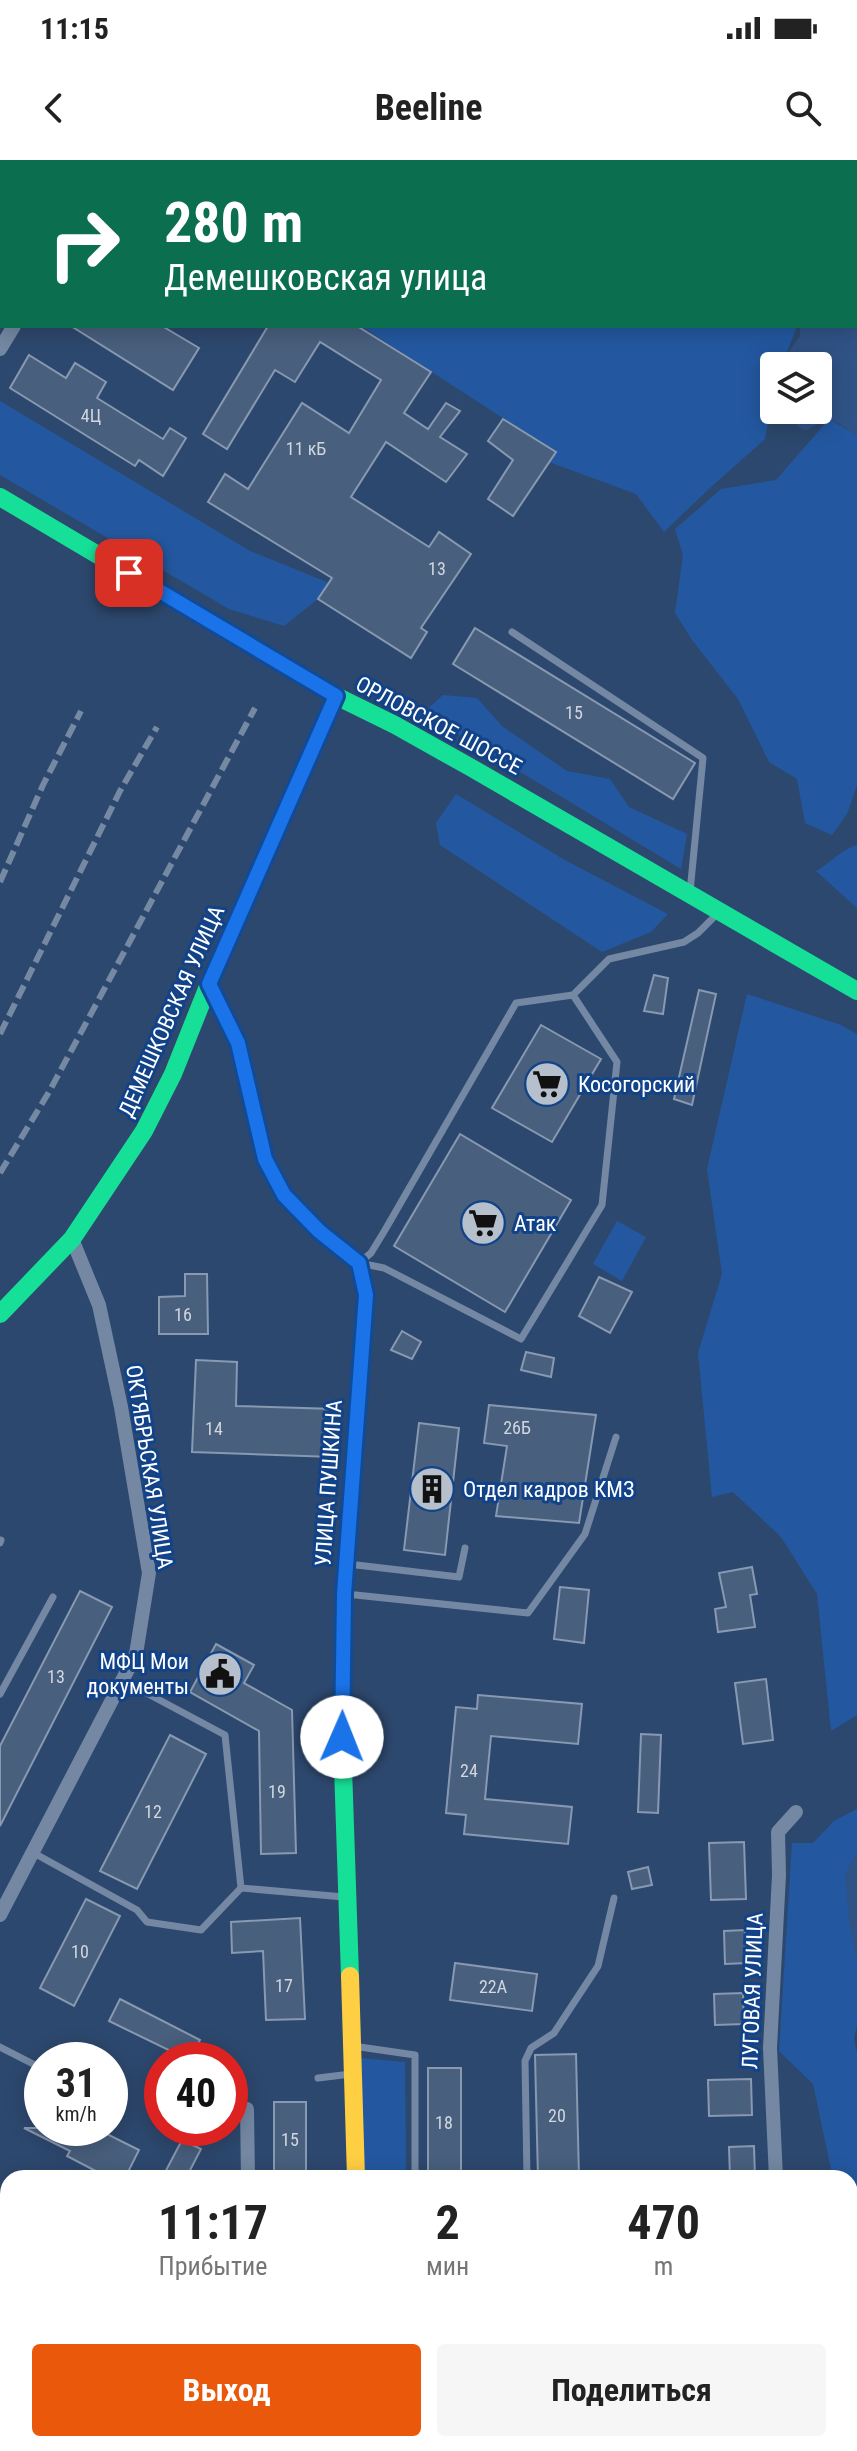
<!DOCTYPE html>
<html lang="ru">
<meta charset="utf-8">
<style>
:root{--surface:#fff;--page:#f6f6f6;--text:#222;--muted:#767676;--accent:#ea580c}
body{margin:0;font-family:"Roboto Condensed",sans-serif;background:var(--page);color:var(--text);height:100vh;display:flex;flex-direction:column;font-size:30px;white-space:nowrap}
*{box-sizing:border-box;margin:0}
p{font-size:26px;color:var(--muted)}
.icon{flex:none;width:44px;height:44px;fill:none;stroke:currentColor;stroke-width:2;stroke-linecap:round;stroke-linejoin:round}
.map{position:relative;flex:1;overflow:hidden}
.panel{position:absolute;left:0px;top:2010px;width:858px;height:282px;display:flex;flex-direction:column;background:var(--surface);border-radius:24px 24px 0 0;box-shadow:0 4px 20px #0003}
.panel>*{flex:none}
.hud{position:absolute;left:0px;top:0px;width:858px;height:168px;box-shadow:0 4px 20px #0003;background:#0b6e4f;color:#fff;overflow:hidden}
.buttons{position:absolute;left:760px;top:192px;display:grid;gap:16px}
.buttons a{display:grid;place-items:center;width:72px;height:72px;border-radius:8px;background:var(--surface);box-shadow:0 4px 20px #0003;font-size:40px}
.speed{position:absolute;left:24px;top:1882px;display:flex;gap:16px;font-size:40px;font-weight:700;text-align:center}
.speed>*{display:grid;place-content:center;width:104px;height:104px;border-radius:50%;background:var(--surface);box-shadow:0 4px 20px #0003;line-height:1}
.speed small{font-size:20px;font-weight:400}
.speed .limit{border:12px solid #d22;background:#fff;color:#111}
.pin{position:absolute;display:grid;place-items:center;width:68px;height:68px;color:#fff;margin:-34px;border-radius:16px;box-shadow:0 4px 12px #0006}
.me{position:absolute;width:88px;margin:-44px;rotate:1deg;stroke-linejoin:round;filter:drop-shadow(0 0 6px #0008)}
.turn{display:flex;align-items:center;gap:28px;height:168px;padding:0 32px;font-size:36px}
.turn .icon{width:104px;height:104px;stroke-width:2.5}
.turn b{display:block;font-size:56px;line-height:68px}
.eta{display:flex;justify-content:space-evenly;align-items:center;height:136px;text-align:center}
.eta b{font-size:48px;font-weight:700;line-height:56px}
.action{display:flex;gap:16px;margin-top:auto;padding:16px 32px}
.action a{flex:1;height:92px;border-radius:8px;background:var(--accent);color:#fff;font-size:32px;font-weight:700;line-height:92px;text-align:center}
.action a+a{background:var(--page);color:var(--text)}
.status{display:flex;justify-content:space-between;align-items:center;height:56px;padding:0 40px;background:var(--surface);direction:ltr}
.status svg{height:22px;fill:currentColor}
header{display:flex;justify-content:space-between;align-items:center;height:104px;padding:0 32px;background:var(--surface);font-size:36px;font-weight:700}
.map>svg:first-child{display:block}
.green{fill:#2358a0}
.water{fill:#305386}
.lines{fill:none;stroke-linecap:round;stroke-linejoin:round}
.canal{stroke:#305386;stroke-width:20}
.building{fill:#485f7d;stroke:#8899b1;stroke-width:2}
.lane{stroke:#7488a3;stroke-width:7}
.street{stroke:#7488a3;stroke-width:14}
.fast{stroke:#16e098;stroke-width:18}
.slow{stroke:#ffcf43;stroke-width:18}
.rail{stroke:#7689a3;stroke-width:6;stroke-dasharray:14 6;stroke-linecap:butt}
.route-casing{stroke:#114b97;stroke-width:20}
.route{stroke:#1a73e8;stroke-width:14}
.labels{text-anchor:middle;stroke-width:6;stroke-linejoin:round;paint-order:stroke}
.number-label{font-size:18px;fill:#d1d7de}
.street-label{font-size:22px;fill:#fff;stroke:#124389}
.poi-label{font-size:22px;fill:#fff;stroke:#124389;text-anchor:start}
</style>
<div class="status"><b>11:15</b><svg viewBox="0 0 49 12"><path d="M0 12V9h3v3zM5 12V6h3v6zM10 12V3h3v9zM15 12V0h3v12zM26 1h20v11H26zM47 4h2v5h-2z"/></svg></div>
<header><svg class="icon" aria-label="back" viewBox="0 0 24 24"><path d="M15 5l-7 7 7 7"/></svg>Beeline<svg class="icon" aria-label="search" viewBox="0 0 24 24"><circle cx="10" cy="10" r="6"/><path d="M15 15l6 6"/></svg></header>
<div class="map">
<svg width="857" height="2291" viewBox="0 0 857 2291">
<rect width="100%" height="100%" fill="#2d486e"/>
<g class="green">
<path d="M361 166H797L782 206H774V232L765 279 711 327 664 372 636 334 549 302 555 292Z"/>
<path d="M0 241 250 391 329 423 318 439 284 466 229 449 0 315Z"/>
<path d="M829 259 857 275V625L847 654 832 675 805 663 797 619 769 602 738 539 692 480 675 453 683 395 675 369 721 329 776 320Z"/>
<path d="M443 535 477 538 502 566 567 611 610 619 629 647 687 674 681 709 423 553Z"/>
<path d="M456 634 563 699 668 754 651 772 602 792 440 685 436 663Z"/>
<path d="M857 685V748L816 711C831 703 841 689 857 685Z"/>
<path d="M747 834 841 865 857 874V1555L831 1571 817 1434 781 1377 733 1332 712 1337 698 1193 722 1114 707 1009Z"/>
<path d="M617 1061 646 1077 622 1121 593 1104Z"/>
<path d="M857 1649V1692L845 1715 857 1791V1865L854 1878 857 1893V2291H820V2284H850V2018H833L813 1924 779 1891 792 1683H813L834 1661Z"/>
<path d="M360 1898 405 1902 406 2018H364Z"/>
</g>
<g class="water">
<path d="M255 0H740L738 2H256Z"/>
<path d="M808 0H857V277C848 269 840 263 829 259 819 256 813 256 804 250H818V206H779L800 176V166H856V2H806Z"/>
<path d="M857 1692V1802L849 1762 845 1715Z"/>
</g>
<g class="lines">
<path class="canal" d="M805 260 820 250"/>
</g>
<g class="building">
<path d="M71 166H162L199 188 173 230Z"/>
<path d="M268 166H357L431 212 404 253 428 269 446 243 460 251 440 277 467 294 446 322 386 282 351 337 429 387 439 372 471 394 421 468 427 472 411 498 318 439 332 418 208 342 225 314 248 329 302 243 349 273 381 220 320 182 295 222 275 210 227 289 203 274Z"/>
<path d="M29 195 66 218 75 203 106 222 97 238 163 279 170 268 186 278 163 316 139 300 135 306 10 228Z"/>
<path d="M503 259 556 292 513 356 488 339 513 300 488 281Z"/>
<path d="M475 468 695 603 673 639 453 504Z"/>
<path d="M654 815 668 818 663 854 644 851Z"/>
<path d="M699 830 716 834 692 945 674 939Z"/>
<path d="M541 865 601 899 552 982 492 948Z"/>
<path d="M460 974 571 1040 505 1152 394 1086Z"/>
<path d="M185 1114H207L208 1174H159V1137L185 1136Z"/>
<path d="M599 1117 632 1132 610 1173 579 1156Z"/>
<path d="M402 1171 421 1182 412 1199 391 1190Z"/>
<path d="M526 1192 554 1198 551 1217 521 1210Z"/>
<path d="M196 1200 237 1202 236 1246 335 1249 333 1297 192 1292Z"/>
<path d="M489 1245 596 1255 579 1363 496 1356 507 1286 484 1283Z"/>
<path d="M419 1263 459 1268 445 1395 404 1390Z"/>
<path d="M752 1407 757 1434 750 1435 755 1467 718 1472 715 1449 726 1447 719 1413Z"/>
<path d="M560 1427 589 1430 584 1483 554 1479Z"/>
<path d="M80 1431 112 1447 0 1666V1586Z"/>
<path d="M216 1484 254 1505 244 1523 292 1550 296 1693 261 1694 259 1571 190 1532Z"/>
<path d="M766 1519 773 1580 743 1584 735 1523Z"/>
<path d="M478 1535 582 1544 578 1584 491 1576 485 1639 572 1647 568 1684 464 1674 466 1655 446 1653 456 1547 477 1549Z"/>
<path d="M641 1574 661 1575 658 1653 638 1652Z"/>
<path d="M170 1575 206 1594 137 1729 100 1711Z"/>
<path d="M744 1682 746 1739 711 1740 709 1683Z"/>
<path d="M648 1707 652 1725 632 1729 628 1712Z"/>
<path d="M86 1739 120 1756 74 1846 40 1828Z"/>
<path d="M300 1758 305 1859 266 1860 263 1791 232 1793 231 1762Z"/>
<path d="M745 1770 746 1803 725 1804 724 1771Z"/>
<path d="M455 1803 537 1814 532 1851 450 1840Z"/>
<path d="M743 1833 744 1864 715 1865 714 1834Z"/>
<path d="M120 1839 200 1880 189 1900 109 1861Z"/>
<path d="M576 1894 579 2018H538L535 1895Z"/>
<rect x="428" y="1908" width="33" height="110"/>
<path d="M751 1919 752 1955 709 1956 708 1920Z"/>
<rect x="274" y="1942" width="32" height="76"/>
<path d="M24 1968H95L139 1990 125 2018H109L67 1996 70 1991Z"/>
<path d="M182 1980 201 1989 186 2018H162Z"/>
<path d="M754 1986 755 2018H730L729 1987Z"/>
</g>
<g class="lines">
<g class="lane">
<path d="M512 472 703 598 690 732"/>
<path d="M573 835 617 902 602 1045 521 1179 384 1108 359 1103 371 1093 385 1070 516 843 573 835 609 799 684 782 698 773 718 753"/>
<path d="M0 1383 1 1380"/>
<path d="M348 1404 459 1417 465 1388"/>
<path d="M346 1434 528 1453 585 1374 616 1277"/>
<path d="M122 1520 225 1575 241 1728 344 1737"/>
<path d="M0 1534 53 1437"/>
<path d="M32 1692 137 1750 147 1762 201 1770 241 1728"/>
<path d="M353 1886 415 1895V2018"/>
<path d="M0 1887 41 1908"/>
<path d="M318 1918 351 1914"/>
<path d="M527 2018 525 1901 531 1888 554 1873 598 1806 614 1738"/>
<path d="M0 2189 8 2196"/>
<path d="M208 2284V2291"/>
<path d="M9 2291 13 2284"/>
<path d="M129 2291 133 2284"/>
<path d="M665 2291 666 2284"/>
</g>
<g class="street">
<path d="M112 2 114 0"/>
<path d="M0 189 14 166"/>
<path d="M0 1755 136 1494 149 1413 121 1247 99 1145 72 1079"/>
<path d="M247 1949 248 2018"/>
<path d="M776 2018 770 1888 779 1715 778 1672 796 1652"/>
<path d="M0 2157 8 2158"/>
<path d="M364 2284V2291"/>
<path d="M406 2291 410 2284"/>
</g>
<g class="fast">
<path d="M0 337 336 536 395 565 470 607 857 831"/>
<path d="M209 824 238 883 265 999 284 1035 319 1071 359 1103 366 1135 344 1434 342 1577 350 1816"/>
<path d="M0 1154 72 1079 144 971 173 914 209 824 275 674"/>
</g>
<g class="slow">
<path d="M275 674 336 536"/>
<path d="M350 1816 356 2018"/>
</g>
<g class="rail">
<path d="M0 722 43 625 81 551"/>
<path d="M0 874 120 631 157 567"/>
<path d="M0 1013 49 932 255 548"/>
</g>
</g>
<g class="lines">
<g class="route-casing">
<path id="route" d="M129 413 336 536 209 824 238 883 265 999 284 1035 319 1071 359 1103 366 1135 344 1434 342 1577"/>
</g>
<use href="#route" class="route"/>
</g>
<defs>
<g id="supermarket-disc" transform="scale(2.3)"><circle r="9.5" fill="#b6bfcc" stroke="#124389"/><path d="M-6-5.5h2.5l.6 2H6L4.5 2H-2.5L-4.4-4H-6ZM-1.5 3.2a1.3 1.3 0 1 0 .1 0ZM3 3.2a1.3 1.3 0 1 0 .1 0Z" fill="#111"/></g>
<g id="building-disc" transform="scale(2.3)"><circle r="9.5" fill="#b6bfcc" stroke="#124389"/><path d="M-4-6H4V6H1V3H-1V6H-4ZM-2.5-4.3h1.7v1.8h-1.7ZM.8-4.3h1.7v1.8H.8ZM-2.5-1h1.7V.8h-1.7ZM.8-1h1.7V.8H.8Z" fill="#111"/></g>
<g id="civic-disc" transform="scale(2.3)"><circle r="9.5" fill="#b6bfcc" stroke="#124389"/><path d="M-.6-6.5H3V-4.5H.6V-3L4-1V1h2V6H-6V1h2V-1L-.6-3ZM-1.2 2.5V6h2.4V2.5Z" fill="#111"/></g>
</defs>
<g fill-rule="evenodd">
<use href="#supermarket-disc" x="547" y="924"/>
<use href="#supermarket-disc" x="483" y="1063"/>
<use href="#building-disc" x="432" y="1329"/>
<use href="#civic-disc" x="220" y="1514"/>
</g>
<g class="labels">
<g class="number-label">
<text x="91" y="262">4Ц</text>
<text x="306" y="295">11 кБ</text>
<text x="437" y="415">13</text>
<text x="574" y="559">15</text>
<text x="183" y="1161">16</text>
<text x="517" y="1274">26Б</text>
<text x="214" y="1275">14</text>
<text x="56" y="1523">13</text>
<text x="469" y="1617">24</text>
<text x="277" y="1638">19</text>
<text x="153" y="1658">12</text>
<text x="80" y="1798">10</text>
<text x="284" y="1832">17</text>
<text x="493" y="1833">22А</text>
<text x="557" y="1962">20</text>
<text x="444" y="1969">18</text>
<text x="290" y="1986">15</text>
</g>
<g class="street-label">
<text transform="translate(439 565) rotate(28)" y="8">ОРЛОВСКОЕ ШОССЕ</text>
<text transform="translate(171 851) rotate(-66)" y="8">ДЕМЕШКОВСКАЯ УЛИЦА</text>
<text transform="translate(150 1307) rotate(81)" y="8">ОКТЯБРЬСКАЯ УЛИЦА</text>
<text transform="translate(328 1323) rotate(-86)" y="8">УЛИЦА ПУШКИНА</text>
<text transform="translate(752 1831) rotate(-88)" y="8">ЛУГОВАЯ УЛИЦА</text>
</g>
<g class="poi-label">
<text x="578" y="932">Косогорский</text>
<text x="514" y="1071">Атак</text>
<text x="463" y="1337">Отдел кадров КМЗ</text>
<text x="189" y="1509" text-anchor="end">МФЦ Мои<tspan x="189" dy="25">документы</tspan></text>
</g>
</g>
</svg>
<div class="buttons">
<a><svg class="icon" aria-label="layers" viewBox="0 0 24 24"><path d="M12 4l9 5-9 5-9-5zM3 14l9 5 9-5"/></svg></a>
</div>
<div class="speed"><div>31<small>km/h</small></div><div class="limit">40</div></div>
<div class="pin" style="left:129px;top:413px;background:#d93025"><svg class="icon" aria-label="arrive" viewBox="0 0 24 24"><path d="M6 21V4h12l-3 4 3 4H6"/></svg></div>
<svg class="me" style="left:342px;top:1577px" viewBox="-20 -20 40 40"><circle r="19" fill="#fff"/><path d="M0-13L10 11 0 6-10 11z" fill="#1a73e8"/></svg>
<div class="hud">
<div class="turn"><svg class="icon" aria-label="right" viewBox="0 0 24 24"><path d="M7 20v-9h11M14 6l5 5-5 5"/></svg><div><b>280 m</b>Демешковская улица</div></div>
</div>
<section class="panel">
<div class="eta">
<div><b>11:17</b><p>Прибытие</p></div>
<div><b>2</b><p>мин</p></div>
<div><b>470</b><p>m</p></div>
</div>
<div class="action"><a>Выход</a><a>Поделиться</a></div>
</section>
</div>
